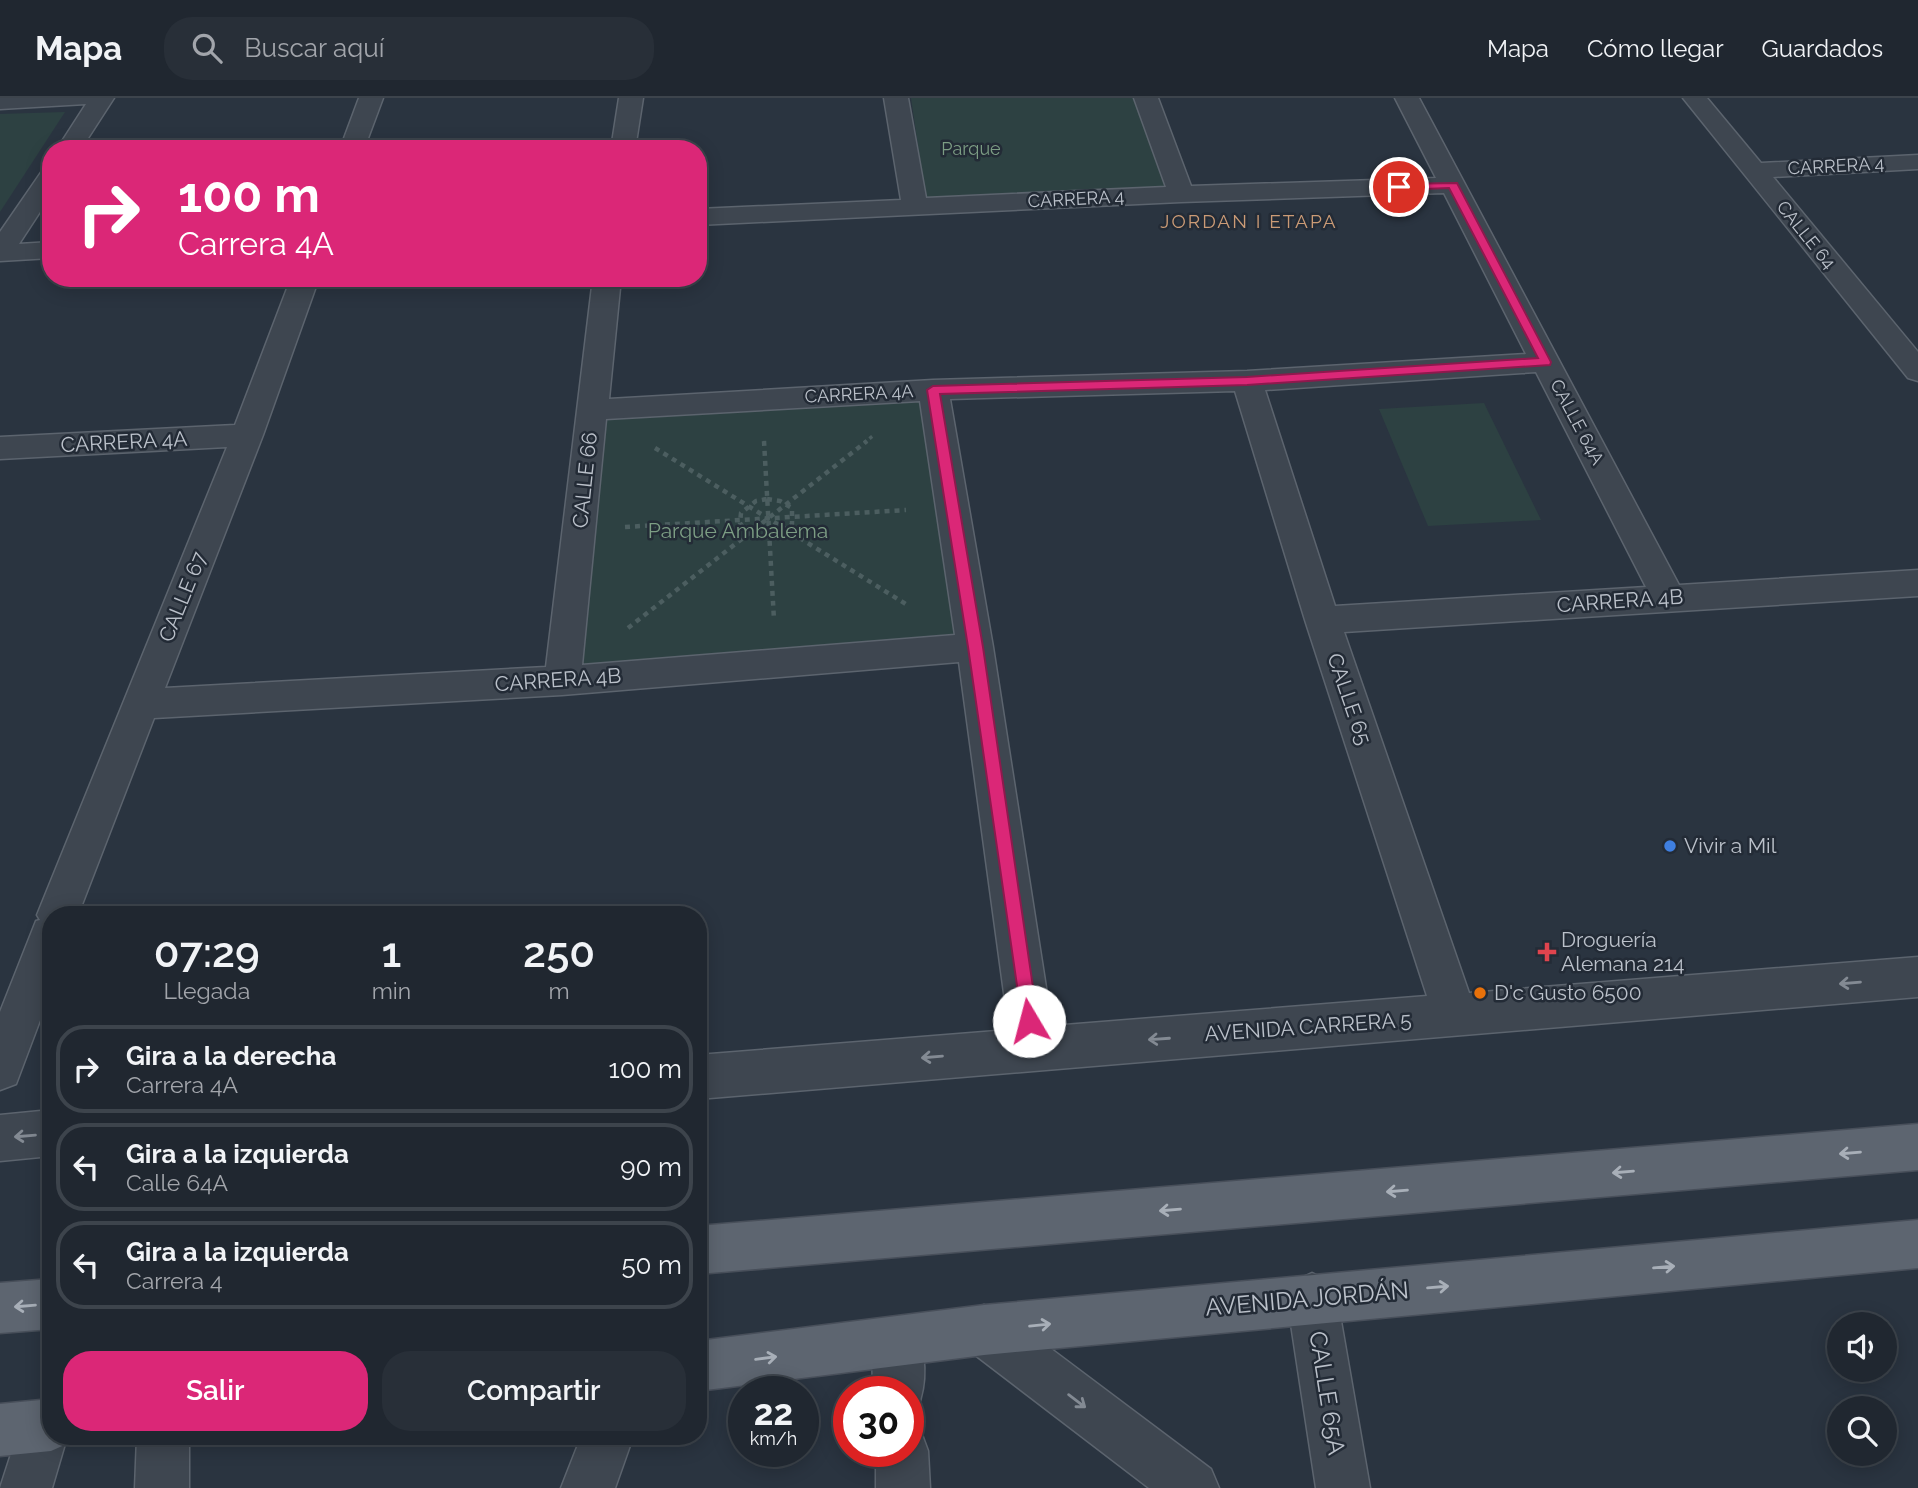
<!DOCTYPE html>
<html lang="es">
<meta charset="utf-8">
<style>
:root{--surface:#202730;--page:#282f38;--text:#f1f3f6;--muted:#a2a5ab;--line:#3d444c;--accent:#db2777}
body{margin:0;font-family:Raleway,sans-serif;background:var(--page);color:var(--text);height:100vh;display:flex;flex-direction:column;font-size:26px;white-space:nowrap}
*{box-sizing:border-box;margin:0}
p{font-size:23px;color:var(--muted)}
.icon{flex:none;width:38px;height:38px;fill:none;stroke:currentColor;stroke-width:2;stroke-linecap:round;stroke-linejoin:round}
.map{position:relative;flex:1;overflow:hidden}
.panel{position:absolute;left:42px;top:808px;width:665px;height:539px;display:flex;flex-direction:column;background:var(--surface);border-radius:28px;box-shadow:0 4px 18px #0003,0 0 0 2px var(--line)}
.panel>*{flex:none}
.guide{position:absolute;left:42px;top:42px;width:665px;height:147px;border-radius:28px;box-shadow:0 4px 18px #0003,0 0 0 2px var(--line);background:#db2777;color:#fff;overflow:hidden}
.controls{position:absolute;left:1827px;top:1214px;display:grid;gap:14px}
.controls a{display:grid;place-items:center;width:70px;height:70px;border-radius:50%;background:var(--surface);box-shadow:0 4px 18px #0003,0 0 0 2px var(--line);font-size:35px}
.speed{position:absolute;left:728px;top:1278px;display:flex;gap:14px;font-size:35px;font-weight:700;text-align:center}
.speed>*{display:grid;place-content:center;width:91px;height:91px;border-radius:50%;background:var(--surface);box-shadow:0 4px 18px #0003,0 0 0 2px var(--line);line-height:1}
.speed small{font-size:18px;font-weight:400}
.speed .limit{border:10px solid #d22;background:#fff;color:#111}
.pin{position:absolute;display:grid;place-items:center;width:60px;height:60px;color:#fff;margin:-30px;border:4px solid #fff;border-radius:50%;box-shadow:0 2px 7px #0007}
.me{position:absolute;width:77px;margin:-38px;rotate:352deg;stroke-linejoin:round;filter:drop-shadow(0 0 5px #0008)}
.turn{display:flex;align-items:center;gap:24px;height:147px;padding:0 21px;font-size:32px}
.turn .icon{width:91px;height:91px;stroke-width:2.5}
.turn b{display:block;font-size:49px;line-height:60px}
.eta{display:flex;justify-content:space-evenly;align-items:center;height:119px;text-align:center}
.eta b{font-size:42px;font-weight:600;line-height:49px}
.primary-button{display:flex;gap:14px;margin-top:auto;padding:14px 21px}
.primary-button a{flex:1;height:80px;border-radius:28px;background:var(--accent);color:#fff;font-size:28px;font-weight:600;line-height:80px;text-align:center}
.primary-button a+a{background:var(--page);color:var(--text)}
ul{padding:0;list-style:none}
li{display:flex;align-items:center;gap:21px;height:88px;margin:0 14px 10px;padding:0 7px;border:4px solid var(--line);border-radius:28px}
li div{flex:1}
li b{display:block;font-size:26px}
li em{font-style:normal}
header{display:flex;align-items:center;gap:42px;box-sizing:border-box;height:98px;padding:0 35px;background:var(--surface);border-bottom:2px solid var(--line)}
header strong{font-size:33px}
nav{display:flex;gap:38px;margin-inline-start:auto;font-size:24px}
.search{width:490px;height:63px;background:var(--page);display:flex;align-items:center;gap:18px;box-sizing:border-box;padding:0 24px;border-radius:28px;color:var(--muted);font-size:26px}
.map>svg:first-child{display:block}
.green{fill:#2d4142}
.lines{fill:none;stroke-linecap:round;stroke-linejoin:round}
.minor-casing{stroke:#5c646e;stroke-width:3}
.major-casing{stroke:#484f5a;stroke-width:3}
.path-far1{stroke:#4c5e60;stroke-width:3.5;stroke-dasharray:3.5 3.5;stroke-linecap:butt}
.path{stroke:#4c5e60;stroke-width:4.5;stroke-dasharray:5 5;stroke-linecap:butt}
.minor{fill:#3e4650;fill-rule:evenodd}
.major{fill:#5d6570;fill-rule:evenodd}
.oneway{stroke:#838a93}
.oneway2{stroke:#a8afb8}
.route{fill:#db2777;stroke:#8e194d;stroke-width:2}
.shop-dot{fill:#3f7fe0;stroke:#232b36;stroke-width:2.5}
.health-dot{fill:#e0444e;stroke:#232b36;stroke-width:2.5}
.food-dot{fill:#e8710a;stroke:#232b36;stroke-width:2.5}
.labels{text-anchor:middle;stroke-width:5;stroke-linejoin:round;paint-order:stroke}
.far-park-label{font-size:18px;fill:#7c9d84;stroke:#232b36}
.far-street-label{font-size:18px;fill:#bbc1ca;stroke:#232b36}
.far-neighbourhood-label{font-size:19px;letter-spacing:2px;fill:#cb9b76;stroke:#232b36}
.street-label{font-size:21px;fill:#bbc1ca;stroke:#232b36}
.park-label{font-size:21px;fill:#7c9d84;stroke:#232b36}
.poi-label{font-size:21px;fill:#bbc1ca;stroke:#232b36;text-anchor:start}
.near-street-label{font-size:24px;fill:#bbc1ca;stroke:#232b36}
</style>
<header>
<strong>Mapa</strong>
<div class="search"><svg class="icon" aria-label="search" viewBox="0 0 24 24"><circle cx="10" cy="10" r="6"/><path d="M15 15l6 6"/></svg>Buscar aquí</div>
<nav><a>Mapa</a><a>Cómo llegar</a><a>Guardados</a></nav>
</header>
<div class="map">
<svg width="1918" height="1390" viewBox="0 0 1918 1390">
<rect width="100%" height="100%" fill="#2a3440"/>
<g class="green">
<path d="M911 0H1137L1169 90 926 103Z"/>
<path d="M65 14 0 114V16Z"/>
<path d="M922 299 954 536 578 569 604 318Z"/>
<path d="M1484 305 1541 422 1428 428 1379 311Z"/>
</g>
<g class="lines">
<g class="minor-casing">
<g id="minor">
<path d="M0 0H114L81 51H57L86 6 0 11Z"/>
<path d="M359 0H383L364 51H340Z"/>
<path d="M619 0H643L635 51H611Z"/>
<path d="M884 0H908L926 100 1166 89 1134 0H1158L1191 88 1436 80 1395 0H1419L1679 487 1918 472V498L1344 534 1469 895 1918 859V899L698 1001V957L1009 932 959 564 562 597 154 620 78 817H51V893L16 986 0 992V914L36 823 40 822 37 817 227 349 0 361V339L235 327 291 180H319L263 337 165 590 546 569 593 180H621L609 301 933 282 1247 273 1526 256 1444 95 1181 104 698 127V111L901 102ZM1536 274 1646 489 1335 508 1265 292ZM1235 293 1305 522 1427 898 1052 928 993 549 950 301ZM920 303 955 537 582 567 606 321Z"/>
<path d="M1683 0H1707L1761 65 1918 57V71L1773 79 1918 254V283L1908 280Z"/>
<path d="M51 71V97L19 146 51 144V160L0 163V134L42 73Z"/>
<path d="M51 1012V1058L0 1063V1017Z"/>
<path d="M1312 1175 1329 1183 1337 1200 1370 1390H1316L1287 1200 1295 1183Z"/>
<path d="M984 1207 1002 1214 1211 1371 1219 1390H1149L966 1250 959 1232 966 1214Z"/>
<path d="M897 1220 915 1227C926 1254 928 1285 917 1311L908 1315V1293H873L872 1245 879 1227Z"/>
<path d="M44 1302 51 1305V1339H67L52 1390H0L26 1310Z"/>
<path d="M908 1329 921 1334 928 1353 930 1390H876V1353H908Z"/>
<path d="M137 1339H189V1390H135Z"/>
<path d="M581 1339H633L615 1390H561Z"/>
</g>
</g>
<g class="major-casing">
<g id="major">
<path d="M1918 1026V1072L698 1176V1128Z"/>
<path d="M1918 1122V1170L984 1257 698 1293V1243L984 1207Z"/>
<path d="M51 1181V1231L0 1235V1185Z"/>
<path d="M51 1301V1339H72L69 1345 51 1353 0 1358V1306Z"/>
</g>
</g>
<path class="path-far1" d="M864 345 874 337"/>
<g class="path">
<path d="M764 343 774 522"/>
<path d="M655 350 909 508"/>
<path d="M767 401 780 403 792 410V426L772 438H750L740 425 741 415 756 403Z"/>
<path d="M625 429 906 412"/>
<path d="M628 530 867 343"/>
</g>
<use href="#minor" class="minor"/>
<use href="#major" class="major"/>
</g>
<defs><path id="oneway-shaft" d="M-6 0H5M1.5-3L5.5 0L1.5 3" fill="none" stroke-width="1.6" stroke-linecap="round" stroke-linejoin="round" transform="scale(1.75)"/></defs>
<g class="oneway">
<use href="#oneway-shaft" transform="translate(1850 885) rotate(175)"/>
<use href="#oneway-shaft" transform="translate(1159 941) rotate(176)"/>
<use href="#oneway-shaft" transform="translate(932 959) rotate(175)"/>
<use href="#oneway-shaft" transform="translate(25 1038) rotate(175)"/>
<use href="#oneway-shaft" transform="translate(1077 1303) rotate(37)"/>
</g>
<g class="oneway2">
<use href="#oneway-shaft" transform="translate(1850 1055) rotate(175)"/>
<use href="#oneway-shaft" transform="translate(1623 1074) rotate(175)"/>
<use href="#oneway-shaft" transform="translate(1397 1093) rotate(175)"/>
<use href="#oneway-shaft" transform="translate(1170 1112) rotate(175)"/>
<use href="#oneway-shaft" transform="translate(1664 1169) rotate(-5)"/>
<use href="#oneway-shaft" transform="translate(1438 1189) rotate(-5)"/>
<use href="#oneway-shaft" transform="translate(25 1208) rotate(175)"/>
<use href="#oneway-shaft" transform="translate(1040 1227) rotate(-6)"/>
<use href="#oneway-shaft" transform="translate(766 1260) rotate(-7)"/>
</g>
<path class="route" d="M1457 85 1551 264 1550 267 1247 287 940 296 983 549 1038 923 1036 929 1029 932 1023 929 968 549 927 292 933 288 1247 279 1538 260 1449 90 1399 92 1393 89 1399 86Z"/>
<circle class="shop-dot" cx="1670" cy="748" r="7"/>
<path class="health-dot" d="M1543.5 843.5h7v7h7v7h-7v7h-7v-7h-7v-7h7z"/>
<circle class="food-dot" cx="1480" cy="895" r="7"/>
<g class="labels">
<g class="far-park-label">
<text x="971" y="57">Parque</text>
</g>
<g class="far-street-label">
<text transform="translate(1836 68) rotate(-3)" y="6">CARRERA 4</text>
<text transform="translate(1076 101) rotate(-3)" y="6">CARRERA 4</text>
<text transform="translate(1806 137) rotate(51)" y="6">CALLE 64</text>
<text transform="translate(859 296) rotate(-3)" y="6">CARRERA 4A</text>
<text transform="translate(1577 324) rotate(62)" y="6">CALLE 64A</text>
</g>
<g class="far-neighbourhood-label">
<text x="1249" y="130">JORDAN I ETAPA</text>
</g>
<g class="street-label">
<text transform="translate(124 344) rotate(-3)" y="7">CARRERA 4A</text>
<text transform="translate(585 382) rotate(-84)" y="7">CALLE 66</text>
<text transform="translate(183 499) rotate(-68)" y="7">CALLE 67</text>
<text transform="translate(1620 503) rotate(-4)" y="7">CARRERA 4B</text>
<text transform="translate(558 582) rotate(-4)" y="7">CARRERA 4B</text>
<text transform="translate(1349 601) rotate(71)" y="7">CALLE 65</text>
<text transform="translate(1308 929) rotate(-4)" y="7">AVENIDA CARRERA 5</text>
</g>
<g class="park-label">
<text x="738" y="440">Parque Ambalema</text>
</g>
<g class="poi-label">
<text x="1684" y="755">Vivir a Mil</text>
<text x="1561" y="849">Droguería<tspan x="1561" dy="24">Alemana 214</tspan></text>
<text x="1494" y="902">D'c Gusto 6500</text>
</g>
<g class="near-street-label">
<text transform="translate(1307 1201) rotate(-5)" y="8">AVENIDA JORDÁN</text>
<text transform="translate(1327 1295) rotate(81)" y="8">CALLE 65A</text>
</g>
</g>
</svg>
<div class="controls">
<a><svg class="icon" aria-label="sound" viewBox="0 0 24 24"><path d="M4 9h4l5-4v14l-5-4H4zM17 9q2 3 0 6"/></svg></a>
<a><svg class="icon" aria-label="search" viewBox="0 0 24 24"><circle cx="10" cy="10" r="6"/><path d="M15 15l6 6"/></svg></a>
</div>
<div class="speed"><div>22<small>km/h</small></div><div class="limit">30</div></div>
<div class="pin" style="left:1399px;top:89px;background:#d93025"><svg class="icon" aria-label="arrive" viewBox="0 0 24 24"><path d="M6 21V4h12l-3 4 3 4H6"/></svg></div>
<svg class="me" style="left:1029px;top:923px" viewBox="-20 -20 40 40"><circle r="19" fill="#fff"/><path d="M0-13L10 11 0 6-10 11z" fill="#db2777"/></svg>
<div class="guide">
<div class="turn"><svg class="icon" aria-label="right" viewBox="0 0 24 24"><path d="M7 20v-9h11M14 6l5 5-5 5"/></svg><div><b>100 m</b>Carrera 4A</div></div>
</div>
<section class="panel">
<div class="eta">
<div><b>07:29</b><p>Llegada</p></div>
<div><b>1</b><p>min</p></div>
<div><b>250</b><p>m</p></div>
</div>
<ul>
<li><svg class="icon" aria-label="right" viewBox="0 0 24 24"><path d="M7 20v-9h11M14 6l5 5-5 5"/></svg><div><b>Gira a la derecha</b><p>Carrera 4A</p></div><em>100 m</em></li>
<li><svg class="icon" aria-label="left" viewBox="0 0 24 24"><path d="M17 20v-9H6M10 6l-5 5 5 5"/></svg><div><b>Gira a la izquierda</b><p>Calle 64A</p></div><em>90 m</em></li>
<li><svg class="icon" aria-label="left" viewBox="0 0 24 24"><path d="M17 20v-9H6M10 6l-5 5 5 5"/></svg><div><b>Gira a la izquierda</b><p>Carrera 4</p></div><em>50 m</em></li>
</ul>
<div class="primary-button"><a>Salir</a><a>Compartir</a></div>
</section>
</div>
